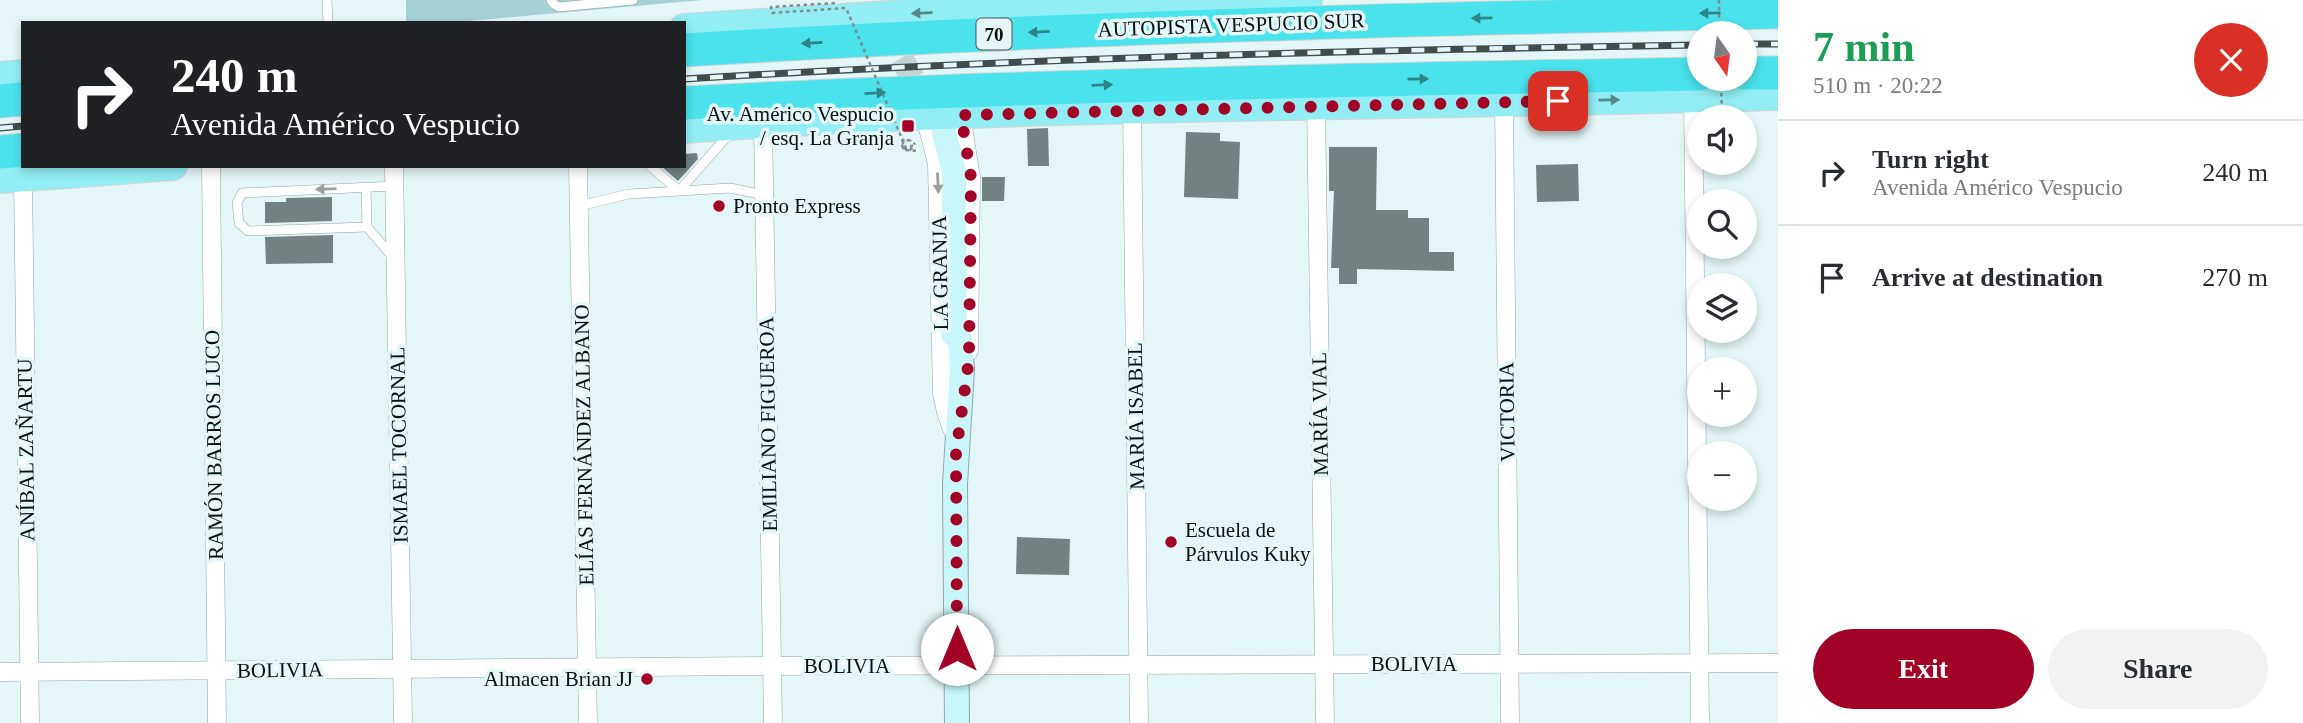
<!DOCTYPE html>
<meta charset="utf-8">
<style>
:root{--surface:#fff;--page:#f2f2f3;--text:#2b2b33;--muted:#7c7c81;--line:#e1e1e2;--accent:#a20226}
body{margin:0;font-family:"Times New Roman",serif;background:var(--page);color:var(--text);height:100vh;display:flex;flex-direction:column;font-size:26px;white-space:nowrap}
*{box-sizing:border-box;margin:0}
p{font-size:23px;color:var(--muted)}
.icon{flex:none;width:38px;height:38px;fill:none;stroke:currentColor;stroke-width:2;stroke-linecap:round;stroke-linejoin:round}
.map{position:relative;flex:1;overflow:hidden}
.details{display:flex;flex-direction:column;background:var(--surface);width:525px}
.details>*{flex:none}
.guide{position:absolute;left:21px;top:21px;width:665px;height:147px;border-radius:0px;box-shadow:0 4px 10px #0003;background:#202124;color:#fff;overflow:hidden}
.needle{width:46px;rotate:166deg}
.controls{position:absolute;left:1687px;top:21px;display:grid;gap:14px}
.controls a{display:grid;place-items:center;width:70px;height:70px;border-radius:50%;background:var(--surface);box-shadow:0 4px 10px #0003;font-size:35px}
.pin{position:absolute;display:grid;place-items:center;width:60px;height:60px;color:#fff;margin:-30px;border-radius:14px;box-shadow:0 4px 10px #0006}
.me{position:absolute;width:77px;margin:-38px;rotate:0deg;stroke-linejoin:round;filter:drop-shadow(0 0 5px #0008)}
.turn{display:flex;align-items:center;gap:24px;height:147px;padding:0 35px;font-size:32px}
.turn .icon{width:91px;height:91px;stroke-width:2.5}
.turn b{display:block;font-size:49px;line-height:60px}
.round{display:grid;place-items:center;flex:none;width:74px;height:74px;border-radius:37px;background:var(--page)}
.head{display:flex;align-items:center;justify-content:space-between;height:119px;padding:0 35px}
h1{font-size:42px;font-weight:600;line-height:52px;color:#1e9e55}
.primary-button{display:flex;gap:14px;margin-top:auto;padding:14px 35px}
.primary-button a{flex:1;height:80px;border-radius:42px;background:var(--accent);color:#fff;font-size:28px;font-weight:600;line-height:80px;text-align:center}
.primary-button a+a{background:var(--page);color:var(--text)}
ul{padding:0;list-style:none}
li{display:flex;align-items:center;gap:21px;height:105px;padding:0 35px;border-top:2px solid var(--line)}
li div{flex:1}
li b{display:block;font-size:26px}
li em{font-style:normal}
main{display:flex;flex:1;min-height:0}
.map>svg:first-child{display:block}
.green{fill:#a6d1d3}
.building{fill:#728283}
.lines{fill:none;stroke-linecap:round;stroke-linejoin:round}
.secondary-tunnel{stroke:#c3d4d4;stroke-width:24;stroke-dasharray:24 12;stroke-linecap:butt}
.service-casing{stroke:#94a5a6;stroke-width:10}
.minor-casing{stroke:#94a5a6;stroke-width:19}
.secondary-casing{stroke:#94a5a6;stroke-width:26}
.primary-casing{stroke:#d3d4d4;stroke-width:30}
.motorway-casing{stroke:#d3d4d4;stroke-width:35}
.path{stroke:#7f8c8d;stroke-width:2.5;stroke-dasharray:3.5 3.5;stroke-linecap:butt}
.service{stroke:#fff;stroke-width:9}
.minor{stroke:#fff;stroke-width:18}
.secondary{stroke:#c9f7f9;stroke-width:24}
.primary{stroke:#92eef4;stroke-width:28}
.motorway{stroke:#4ae3ec;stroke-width:33}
.rail-casing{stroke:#424c4c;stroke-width:7}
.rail{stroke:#e4f6f7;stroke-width:4.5;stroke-dasharray:13;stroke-linecap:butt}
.path-bridge{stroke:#7f8c8d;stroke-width:2.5;stroke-dasharray:3.5 3.5;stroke-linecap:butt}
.oneway{fill:#548a8d}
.oneway2{fill:#2d8489}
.oneway3{fill:#9d9f9f}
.route{stroke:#a20226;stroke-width:12;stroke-dasharray:0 21.6}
.poi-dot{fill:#a20226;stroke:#e4f6f7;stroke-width:2.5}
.labels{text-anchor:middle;stroke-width:7;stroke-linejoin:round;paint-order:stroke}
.shield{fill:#e4f6f7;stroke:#4b5555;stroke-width:2}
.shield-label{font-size:19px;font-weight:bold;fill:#091010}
.street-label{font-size:21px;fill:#091010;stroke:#e4f6f7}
.poi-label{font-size:21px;fill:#091010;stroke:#e4f6f7;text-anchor:end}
</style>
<main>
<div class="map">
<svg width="1778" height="723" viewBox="0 0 1778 723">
<rect width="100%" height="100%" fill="#e4f6f7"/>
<path class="green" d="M406 0H702L447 23H406Z"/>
<g class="building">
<path d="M1048 128 1049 166H1028L1027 129Z"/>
<path d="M1186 132 1220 133V141L1240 142 1238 199 1184 197Z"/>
<path d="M1329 147H1377L1376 210H1408V218H1429V252H1454V271L1357 269V284H1339V268H1331L1334 191H1329Z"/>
<path d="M697 153 698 159 678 181 661 166H684V154Z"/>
<path d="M1578 164 1579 201 1537 202 1536 165Z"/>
<path d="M982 177H1005L1004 201H982Z"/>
<path d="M332 197V221L265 223V202H286V198Z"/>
<path d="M333 235V263L266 264 265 237Z"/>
<path d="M1017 537 1070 539 1069 575 1016 574Z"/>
</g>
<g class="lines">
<path class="secondary-tunnel" d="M883 27 928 104"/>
<g class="service-casing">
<g id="service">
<path d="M327 0 328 23"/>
<path d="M551 0 554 4 559 7 633 0"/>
<path d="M650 166 679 191 731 132"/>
<path d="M366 188 367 227 392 256"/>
<path d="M579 206 629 194 730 188 764 195"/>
<path d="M367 227 248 231 239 223 237 203 242 193 395 186"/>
</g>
</g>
<g class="minor-casing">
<g id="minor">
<path d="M1693 98 1700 723"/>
<path d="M1504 102 1510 723"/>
<path d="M1316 105 1325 723"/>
<path d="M1132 109 1139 723"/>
<path d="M961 115 971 177 969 351"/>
<path d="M923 117 929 132 937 164 942 393 946 412 952 429"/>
<path d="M763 124 773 723"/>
<path d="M211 166 217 723"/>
<path d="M394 166 403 723"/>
<path d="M578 166 588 723"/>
<path d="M23 177 30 723"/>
<path d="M0 672 773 666 1778 663"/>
</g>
</g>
<g class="secondary-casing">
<g id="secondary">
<path d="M944 132 954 172 955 320 953 334"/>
<path d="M955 320 960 341 962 369 955 484 957 723"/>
</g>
</g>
<g class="primary-casing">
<g id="primary">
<path d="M684 28 888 15 1308 0"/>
<path d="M0 76 23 74"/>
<path d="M684 129C1048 103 1414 107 1778 96"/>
<path d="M0 179 173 166"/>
</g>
</g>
<g class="motorway-casing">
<g id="motorway">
<path d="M684 50C1049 28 1413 19 1778 12"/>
<path d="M1745 73H1778"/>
<path d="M0 101 23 99"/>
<path d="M684 103C1022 85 1361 80 1699 74"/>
<path d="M0 152 23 150"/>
</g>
</g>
<g class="path">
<path d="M904 139 901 143 904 150 918 151"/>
<path d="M910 140 903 141V148L910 150 915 143"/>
</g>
<use href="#service" class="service"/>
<use href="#minor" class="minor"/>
<use href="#secondary" class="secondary"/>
<use href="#primary" class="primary"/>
<use href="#motorway" class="motorway"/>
<g class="rail-casing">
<g id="rail">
<path d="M1745 44H1778"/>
<path d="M684 79C1022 58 1361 50 1699 45"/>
<path d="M0 128 23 126"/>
</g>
</g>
<use href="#rail" class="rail"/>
<g class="path-bridge">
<path d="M1719 0V33"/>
<path d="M835 3 771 7 772 13 846 8 906 148 912 146 910 140"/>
<path d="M1721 79 1722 117"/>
</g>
</g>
<defs><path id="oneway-solid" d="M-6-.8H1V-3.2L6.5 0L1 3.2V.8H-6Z" transform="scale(1.75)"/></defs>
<g class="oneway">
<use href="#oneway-solid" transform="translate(922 13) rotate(178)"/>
<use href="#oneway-solid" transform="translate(1609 100) rotate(-1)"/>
</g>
<g class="oneway2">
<use href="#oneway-solid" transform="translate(1710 13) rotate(179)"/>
<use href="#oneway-solid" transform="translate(1482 18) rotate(179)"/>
<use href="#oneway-solid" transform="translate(1039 32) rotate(177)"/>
<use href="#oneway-solid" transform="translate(812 43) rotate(177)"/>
<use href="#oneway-solid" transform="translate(1418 79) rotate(-1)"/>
<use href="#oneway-solid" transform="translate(1102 85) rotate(-2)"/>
<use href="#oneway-solid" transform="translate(875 93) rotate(-3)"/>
</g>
<g class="oneway3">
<use href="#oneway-solid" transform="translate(938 183) rotate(87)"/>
<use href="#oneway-solid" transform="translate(326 189) rotate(178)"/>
</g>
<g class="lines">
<path class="route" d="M957 649 956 453 969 359 971 177 961 115 1558 101"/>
</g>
<g class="poi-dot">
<rect x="901" y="119" width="14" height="14" rx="3.5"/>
<circle cx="719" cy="206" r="7"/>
<circle cx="1171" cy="542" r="7"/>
<circle cx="647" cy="679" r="7"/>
</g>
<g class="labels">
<rect class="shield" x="976.5" y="18.5" width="35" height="31" rx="5"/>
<g class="shield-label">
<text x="994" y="41">70</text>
</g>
<g class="street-label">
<text transform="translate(1231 25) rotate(-2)" y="7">AUTOPISTA VESPUCIO SUR</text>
<text transform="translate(940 273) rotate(-91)" y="7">LA GRANJA</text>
<text transform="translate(1507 412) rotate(-91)" y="7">VICTORIA</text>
<text transform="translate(1320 414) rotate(-91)" y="7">MARÍA VIAL</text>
<text transform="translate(1136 416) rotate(-91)" y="7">MARÍA ISABEL</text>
<text transform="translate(768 424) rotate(-91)" y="7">EMILIANO FIGUEROA</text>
<text transform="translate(214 445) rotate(-91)" y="7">RAMÓN BARROS LUCO</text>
<text transform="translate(399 445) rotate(-91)" y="7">ISMAEL TOCORNAL</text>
<text transform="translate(584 445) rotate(-91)" y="7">ELÍAS FERNÁNDEZ ALBANO</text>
<text transform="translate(26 450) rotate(-91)" y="7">ANÍBAL ZAÑARTU</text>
<text x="1414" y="671">BOLIVIA</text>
<text x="847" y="673">BOLIVIA</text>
<text transform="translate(280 670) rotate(-1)" y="7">BOLIVIA</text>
</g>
<g class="poi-label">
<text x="894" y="121">Av. Américo Vespucio<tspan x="894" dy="24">/ esq. La Granja</tspan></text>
<text x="733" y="213" text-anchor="start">Pronto Express</text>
<text x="1185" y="537" text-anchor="start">Escuela de<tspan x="1185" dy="24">Párvulos Kuky</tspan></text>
<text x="633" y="686">Almacen Brian JJ</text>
</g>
</g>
</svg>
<div class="controls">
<a><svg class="needle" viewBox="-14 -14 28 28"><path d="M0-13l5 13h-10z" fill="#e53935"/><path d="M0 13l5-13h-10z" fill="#7c7c81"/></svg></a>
<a><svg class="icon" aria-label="sound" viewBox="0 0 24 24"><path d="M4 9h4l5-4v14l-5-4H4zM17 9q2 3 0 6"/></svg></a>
<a><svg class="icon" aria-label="search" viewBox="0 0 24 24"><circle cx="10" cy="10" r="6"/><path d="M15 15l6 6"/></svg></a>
<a><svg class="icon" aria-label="layers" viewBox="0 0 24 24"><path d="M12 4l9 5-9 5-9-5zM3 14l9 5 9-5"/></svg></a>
<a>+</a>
<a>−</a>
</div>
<div class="pin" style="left:1558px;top:101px;background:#d93025"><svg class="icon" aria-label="arrive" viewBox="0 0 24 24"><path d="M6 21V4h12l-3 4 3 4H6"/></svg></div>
<svg class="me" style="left:957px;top:649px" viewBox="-20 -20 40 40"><circle r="19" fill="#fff"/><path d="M0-13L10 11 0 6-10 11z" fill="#a20226"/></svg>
<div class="guide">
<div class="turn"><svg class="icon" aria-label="right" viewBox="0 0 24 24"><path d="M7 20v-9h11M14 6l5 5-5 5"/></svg><div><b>240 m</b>Avenida Américo Vespucio</div></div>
</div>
</div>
<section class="details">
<div class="head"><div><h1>7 min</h1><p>510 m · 20:22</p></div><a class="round" style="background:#d93025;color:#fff"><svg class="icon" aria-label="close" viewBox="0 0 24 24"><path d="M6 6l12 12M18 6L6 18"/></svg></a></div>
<ul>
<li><svg class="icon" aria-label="right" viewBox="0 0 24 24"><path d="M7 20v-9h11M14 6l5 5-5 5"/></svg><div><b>Turn right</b><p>Avenida Américo Vespucio</p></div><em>240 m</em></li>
<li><svg class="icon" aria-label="arrive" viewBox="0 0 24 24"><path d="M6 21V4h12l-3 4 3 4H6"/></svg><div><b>Arrive at destination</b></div><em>270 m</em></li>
</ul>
<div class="primary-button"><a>Exit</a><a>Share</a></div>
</section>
</main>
